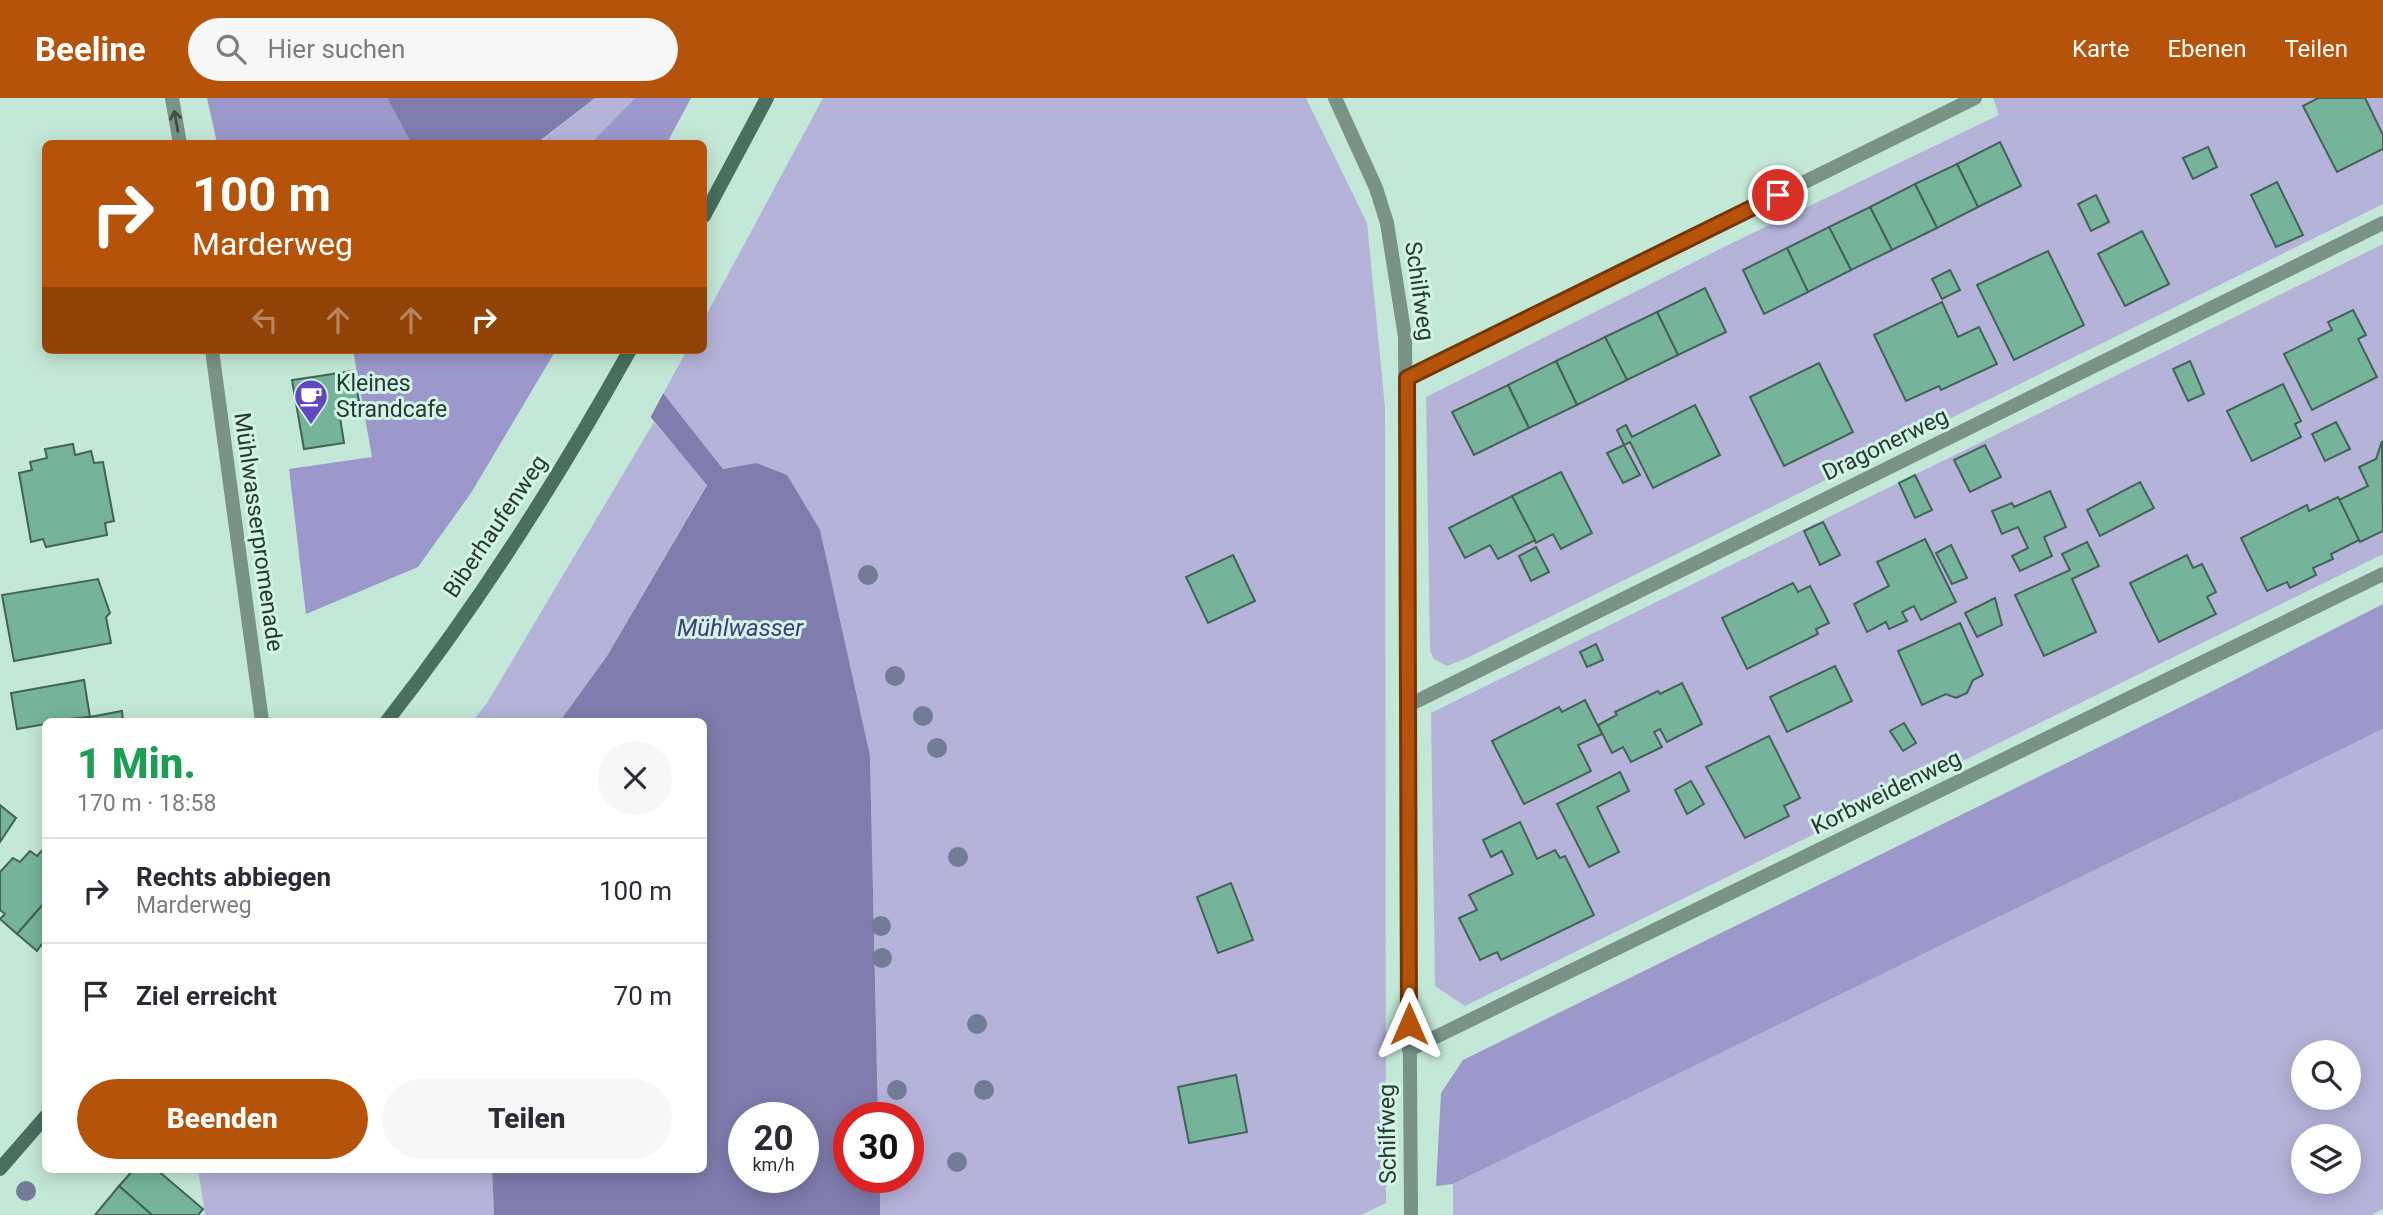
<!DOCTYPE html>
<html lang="de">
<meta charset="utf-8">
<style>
:root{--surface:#fff;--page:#f7f7f7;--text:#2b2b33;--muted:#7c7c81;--line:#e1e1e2;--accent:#b45309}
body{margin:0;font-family:Roboto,sans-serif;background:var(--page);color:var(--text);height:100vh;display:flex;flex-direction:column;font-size:26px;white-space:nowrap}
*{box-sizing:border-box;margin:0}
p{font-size:23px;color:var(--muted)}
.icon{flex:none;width:38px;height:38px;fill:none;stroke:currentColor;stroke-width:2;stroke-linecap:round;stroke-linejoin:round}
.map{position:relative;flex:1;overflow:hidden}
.details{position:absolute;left:42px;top:620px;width:665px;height:455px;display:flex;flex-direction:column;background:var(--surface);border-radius:10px;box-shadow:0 4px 18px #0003}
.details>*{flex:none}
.top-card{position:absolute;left:42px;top:42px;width:665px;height:214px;border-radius:10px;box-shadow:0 4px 18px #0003;background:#b45309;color:#fff;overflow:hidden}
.controls{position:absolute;left:2291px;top:942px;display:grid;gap:14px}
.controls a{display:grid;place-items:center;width:70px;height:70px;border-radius:50%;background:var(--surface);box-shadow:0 4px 18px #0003;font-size:35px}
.speed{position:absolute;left:728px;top:1004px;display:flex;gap:14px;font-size:35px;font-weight:700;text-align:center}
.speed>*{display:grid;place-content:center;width:91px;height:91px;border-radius:50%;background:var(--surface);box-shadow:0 4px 18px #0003;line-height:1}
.speed small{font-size:18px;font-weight:400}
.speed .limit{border:10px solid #d22;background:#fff;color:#111}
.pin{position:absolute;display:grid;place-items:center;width:60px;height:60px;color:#fff;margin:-30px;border:4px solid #fff;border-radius:50%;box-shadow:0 2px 7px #0007}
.me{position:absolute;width:77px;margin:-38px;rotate:0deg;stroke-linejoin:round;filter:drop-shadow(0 0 5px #0008)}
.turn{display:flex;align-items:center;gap:24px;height:147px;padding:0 35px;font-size:32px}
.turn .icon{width:91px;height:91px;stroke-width:2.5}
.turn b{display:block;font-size:49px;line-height:60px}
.lanes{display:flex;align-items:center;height:66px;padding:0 35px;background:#0003;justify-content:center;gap:35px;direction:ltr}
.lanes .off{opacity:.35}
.round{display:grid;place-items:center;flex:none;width:74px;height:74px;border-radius:37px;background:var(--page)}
.summary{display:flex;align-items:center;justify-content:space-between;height:119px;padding:0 35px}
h1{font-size:42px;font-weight:800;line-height:52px;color:#1e9e55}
.action{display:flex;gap:14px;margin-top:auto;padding:14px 35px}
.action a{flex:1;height:80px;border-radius:42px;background:var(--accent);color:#fff;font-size:28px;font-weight:800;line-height:80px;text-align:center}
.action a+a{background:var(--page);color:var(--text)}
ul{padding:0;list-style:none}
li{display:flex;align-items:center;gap:21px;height:105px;padding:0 35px;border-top:2px solid var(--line)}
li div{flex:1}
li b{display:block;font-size:26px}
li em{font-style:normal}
header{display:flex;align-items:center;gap:42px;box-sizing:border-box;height:98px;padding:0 35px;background:var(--accent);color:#fff}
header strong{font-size:33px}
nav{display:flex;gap:38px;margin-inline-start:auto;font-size:24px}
.search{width:490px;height:63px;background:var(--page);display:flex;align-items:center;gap:18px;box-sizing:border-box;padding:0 24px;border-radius:38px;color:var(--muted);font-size:26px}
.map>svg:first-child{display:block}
.green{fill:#b5b3da;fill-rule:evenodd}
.forest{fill:#9c98cc}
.water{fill:#807cae;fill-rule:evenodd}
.pier{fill:#c4e8d8}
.building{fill:#75b49b;stroke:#436356;stroke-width:2}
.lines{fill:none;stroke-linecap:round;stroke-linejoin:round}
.minor{stroke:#799388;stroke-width:14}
.secondary{stroke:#486f5f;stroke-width:14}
.tree{fill:#737c97}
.oneway{stroke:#3e4f48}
.route-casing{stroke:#753606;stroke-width:18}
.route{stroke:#b45309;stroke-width:12}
.labels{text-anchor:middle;stroke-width:6;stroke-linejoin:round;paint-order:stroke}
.street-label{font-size:23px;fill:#2a3832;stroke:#d1f5e6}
.poi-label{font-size:23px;fill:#2a3832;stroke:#d1f5e6;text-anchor:start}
.water-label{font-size:24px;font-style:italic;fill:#443a7a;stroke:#d1f5e6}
</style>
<header>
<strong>Beeline</strong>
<div class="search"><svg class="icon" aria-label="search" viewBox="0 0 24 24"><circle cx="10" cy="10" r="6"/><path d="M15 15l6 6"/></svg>Hier suchen</div>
<nav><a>Karte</a><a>Ebenen</a><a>Teilen</a></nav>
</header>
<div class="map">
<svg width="2383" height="1117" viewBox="0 0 2383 1117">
<rect width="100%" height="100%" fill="#c4e8d8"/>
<g class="green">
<path d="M595 0H635L591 45 537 46Z"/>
<path d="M823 0H1306L1367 125 1385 309 1386 1105 1361 1117H880V1080H908V1020H878L870 658 756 365 723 371 663 296 687 252H704V221Z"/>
<path d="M1993 0H2383V106L1467 560 1447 568 1434 561 1430 553 1426 299 1732 145 1999 17Z"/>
<path d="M2383 146V456L1465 908 1435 888 1431 615Z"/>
<path d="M654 324 707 386 607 558 560 623H473L487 605Z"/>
<path d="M2383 631V1111L2371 1117H1453V1086ZM2303 954H2348V999H2303ZM2303 1038H2348V1083H2303Z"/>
<path d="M198 1071H492L494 1117H205Z"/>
</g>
<g class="forest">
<path d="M207 0H387L412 45H217Z"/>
<path d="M635 0H691L667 45H591Z"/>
<path d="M353 252H556L471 395 418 469 306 516 289 371 372 359Z"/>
<path d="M2383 506V631L1453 1086 1436 1088 1441 995 1463 962 2209 595Z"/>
</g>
<g class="water">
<path d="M387 0H595L537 45 412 46Z"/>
<path d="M595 252H629L723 371 756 365 787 377 820 432 870 658 878 1020H849V1080H880V1117H494L492 1071H704V623H560L607 558 707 387ZM744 1020H803V1080H744Z"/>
</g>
<path class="pier" d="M591 252H634L665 292 649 322Z"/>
<g class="building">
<path d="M2318 0H2365L2383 37V51L2337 74 2303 8Z"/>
<path d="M2000 44 2021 88 1978 109 1957 66Z"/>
<path d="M2208 49 2217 69 2193 81 2183 60Z"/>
<path d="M1957 66 1978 109 1937 130 1915 86Z"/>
<path d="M2277 84 2303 137 2276 149 2251 97Z"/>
<path d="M1915 86 1937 130 1892 152 1870 109Z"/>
<path d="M2096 97 2109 124 2091 133 2078 106Z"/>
<path d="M1870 109 1892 152 1851 172 1829 129Z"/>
<path d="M1829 129 1851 172 1808 194 1787 150Z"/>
<path d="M2142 133 2169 186 2125 208 2098 156Z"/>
<path d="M1787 150 1808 194 1764 216 1743 172Z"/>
<path d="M2048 153 2084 227 2014 262 1977 187Z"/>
<path d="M1950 172 1960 192 1942 201 1932 181Z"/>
<path d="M1705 190 1726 234 1678 257 1657 214Z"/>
<path d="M1942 204 1958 239 1979 229 1997 266 1941 292 1939 288 1906 303 1874 237Z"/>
<path d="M2353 212 2366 237 2358 241 2377 279 2312 312 2284 256 2332 232 2328 224Z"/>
<path d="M1657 214 1678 257 1627 282 1605 239Z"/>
<path d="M1605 239 1627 282 1577 307 1556 263Z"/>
<path d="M1556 263 1577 307 1529 330 1508 287Z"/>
<path d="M2190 263 2204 296 2188 303 2173 271Z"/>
<path d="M1819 265 1853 334 1784 368 1750 299Z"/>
<path d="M353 273 359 303 338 306 344 345 304 351 292 282Z"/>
<path d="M2283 286 2301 323 2295 326 2301 339 2252 363 2227 313Z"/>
<path d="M1508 287 1529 330 1474 357 1452 314Z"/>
<path d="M1695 307 1720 357 1653 390 1630 344 1624 347 1617 332 1626 327 1632 339Z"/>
<path d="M2336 324 2350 351 2325 363 2312 336Z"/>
<path d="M2382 343 2383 433 2360 444 2339 402 2368 388 2359 369 2376 361Z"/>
<path d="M73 346 75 357 91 353 94 365 103 364 114 423 105 425 107 437 46 449 43 441 31 444 19 375 32 372 30 364 47 360 45 351Z"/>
<path d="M1624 347 1640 377 1623 385 1607 355Z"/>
<path d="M1985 347 2001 379 1970 394 1954 362Z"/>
<path d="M1561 374 1592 435 1561 451 1553 436 1536 445 1512 398Z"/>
<path d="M1915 377 1932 412 1915 420 1899 385Z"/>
<path d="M2140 384 2154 410 2100 438 2087 412Z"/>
<path d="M2050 393 2066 429 2044 439 2052 458 2020 473 2012 458 2028 450 2018 429 2002 436 1992 413 2012 405 2014 409Z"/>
<path d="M1512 398 1535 442 1498 461 1490 447 1465 460 1449 430Z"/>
<path d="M2338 399 2359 442 2331 456 2333 461 2313 470 2316 477 2290 490 2287 484 2267 493 2241 440 2307 407 2309 413Z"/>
<path d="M1823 424 1840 457 1820 467 1804 433Z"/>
<path d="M1925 441 1956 504 1921 522 1914 508 1902 514 1907 523 1889 531 1886 524 1867 534 1854 506 1889 488 1877 464Z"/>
<path d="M2087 444 2099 468 2072 481 2096 534 2044 558 2015 497 2070 472 2062 456Z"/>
<path d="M1951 447 1967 480 1952 486 1936 455Z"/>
<path d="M1536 449 1549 474 1531 483 1519 458Z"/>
<path d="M1233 457 1255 503 1208 525 1186 479Z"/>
<path d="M2187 457 2193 470 2202 466 2216 494 2207 499 2216 516 2159 544 2130 485Z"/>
<path d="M98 481 110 515 106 519 111 545 14 563 2 497Z"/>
<path d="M1793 485 1798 494 1810 488 1829 525 1816 531 1818 536 1747 571 1722 520Z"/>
<path d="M1995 500 2002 527 1977 539 1965 515Z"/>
<path d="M1960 525 1983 577 1973 582 1967 595 1956 600 1946 596 1922 607 1898 553Z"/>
<path d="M1596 546 1603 562 1587 569 1580 554Z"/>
<path d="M1835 568 1852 603 1787 634 1770 599Z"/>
<path d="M84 582 90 619 46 623V626L17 631 11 595Z"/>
<path d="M1682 585 1702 626 1667 644 1660 631 1654 634 1662 649 1631 664 1623 649 1612 655 1598 627 1617 617 1615 614 1658 593 1660 596Z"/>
<path d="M1585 602 1602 636 1578 647 1591 673 1524 706 1492 643 1559 609 1562 614Z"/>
<path d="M122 613 123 623H65L90 619Z"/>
<path d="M1904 625 1916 645 1903 653 1890 633Z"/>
<path d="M1769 638 1800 700 1784 708 1789 718 1745 740 1706 669Z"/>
<path d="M1620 674 1629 693 1597 709 1619 754 1589 769 1557 706Z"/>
<path d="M1691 683 1704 706 1687 716 1675 692Z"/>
<path d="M0 707 16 720 0 744Z"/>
<path d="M1520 724 1537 761 1555 752 1560 760 1565 758 1594 817 1501 862 1497 854 1480 862 1459 820 1477 812 1469 797 1513 776 1502 753 1491 759 1483 742Z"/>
<path d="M46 748V803L17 836 0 821 5 816 0 812V774L13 760 20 764 30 753 37 758Z"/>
<path d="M1231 785 1253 842 1218 855 1197 799Z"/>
<path d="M46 803V851L41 847 37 853 17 836Z"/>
<path d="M1236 977 1247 1034 1189 1045 1178 989Z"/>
<path d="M134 1071H156L203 1111 198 1117H152L119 1088Z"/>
<path d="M119 1088 152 1117H95Z"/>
</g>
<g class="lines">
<g class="minor">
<path d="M172 0 180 46"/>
<path d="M1335 0 1376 90 1387 125 1405 239 1411 1117"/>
<path d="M212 252 262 623"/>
<path d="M1407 280 1975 0"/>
<path d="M1407 608 2383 125"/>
<path d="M1409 952 2383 476"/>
</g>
<g class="secondary">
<path d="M704 118 767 0"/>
<path d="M387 623C478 507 558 381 630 252"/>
<path d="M0 1071 46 1018"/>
</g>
</g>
<g class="tree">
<circle cx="868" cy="477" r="10"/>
<circle cx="895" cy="578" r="10"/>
<circle cx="923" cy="618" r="10"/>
<circle cx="937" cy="650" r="10"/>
<circle cx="958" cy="759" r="10"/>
<circle cx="881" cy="828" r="10"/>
<circle cx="882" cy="860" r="10"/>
<circle cx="977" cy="926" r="10"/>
<circle cx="897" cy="992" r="10"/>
<circle cx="984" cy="992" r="10"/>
<circle cx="957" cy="1064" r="10"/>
<circle cx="26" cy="1093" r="10"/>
</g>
<defs><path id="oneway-shaft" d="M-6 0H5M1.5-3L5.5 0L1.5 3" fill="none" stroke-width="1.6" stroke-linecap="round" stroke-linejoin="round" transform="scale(1.75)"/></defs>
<use class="oneway" href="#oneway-shaft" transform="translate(176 23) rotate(-100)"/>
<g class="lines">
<g class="route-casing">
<path id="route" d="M1409 926 1407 280 1778 97"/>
</g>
<use href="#route" class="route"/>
</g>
<defs>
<g id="cafe-pin" transform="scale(1.75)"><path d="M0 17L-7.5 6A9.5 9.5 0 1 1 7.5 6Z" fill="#6148c1" stroke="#d1f5e6"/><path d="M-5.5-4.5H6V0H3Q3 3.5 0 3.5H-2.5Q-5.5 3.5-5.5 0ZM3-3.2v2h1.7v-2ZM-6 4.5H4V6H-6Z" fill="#fff"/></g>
</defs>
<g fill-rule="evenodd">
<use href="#cafe-pin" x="311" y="298"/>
</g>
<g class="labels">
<g class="street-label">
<text transform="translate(1420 193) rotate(82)" y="8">Schilfweg</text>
<text transform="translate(1885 346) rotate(-26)" y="8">Dragonerweg</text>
<text transform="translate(495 428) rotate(-56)" y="8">Biberhaufenweg</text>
<text transform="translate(259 434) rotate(82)" y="8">Mühlwasserpromenade</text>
<text transform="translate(1886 694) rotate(-26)" y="8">Korbweidenweg</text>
<text transform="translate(1387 1036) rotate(-91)" y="8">Schilfweg</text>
</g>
<g class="poi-label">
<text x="336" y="293">Kleines<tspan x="336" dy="26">Strandcafe</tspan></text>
</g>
<g class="water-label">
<text x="740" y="538">Mühlwasser</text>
</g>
</g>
</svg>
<div class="controls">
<a><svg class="icon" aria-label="search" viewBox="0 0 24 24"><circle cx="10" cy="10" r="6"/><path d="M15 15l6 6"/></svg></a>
<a><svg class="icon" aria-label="layers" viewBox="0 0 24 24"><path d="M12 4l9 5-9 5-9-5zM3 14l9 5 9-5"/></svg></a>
</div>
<div class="speed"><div>20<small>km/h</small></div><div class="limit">30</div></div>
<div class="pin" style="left:1778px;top:97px;background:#d93025"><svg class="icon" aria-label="arrive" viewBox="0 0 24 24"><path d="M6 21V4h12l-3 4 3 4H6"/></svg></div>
<svg class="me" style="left:1409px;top:926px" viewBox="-20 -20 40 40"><path d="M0-17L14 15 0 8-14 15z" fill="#b45309" stroke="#fff" stroke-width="4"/></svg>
<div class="top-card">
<div class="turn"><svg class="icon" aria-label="right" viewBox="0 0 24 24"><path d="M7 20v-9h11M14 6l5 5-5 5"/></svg><div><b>100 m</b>Marderweg</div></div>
<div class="lanes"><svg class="icon off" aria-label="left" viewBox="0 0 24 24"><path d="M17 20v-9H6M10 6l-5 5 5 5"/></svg><svg class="icon off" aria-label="ahead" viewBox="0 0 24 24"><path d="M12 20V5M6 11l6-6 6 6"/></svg><svg class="icon off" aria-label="ahead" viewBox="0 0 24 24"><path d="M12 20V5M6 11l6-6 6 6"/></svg><svg class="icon" aria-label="right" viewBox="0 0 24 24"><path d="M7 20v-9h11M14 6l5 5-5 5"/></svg></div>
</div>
<section class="details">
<div class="summary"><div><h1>1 Min.</h1><p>170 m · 18:58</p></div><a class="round"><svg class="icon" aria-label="close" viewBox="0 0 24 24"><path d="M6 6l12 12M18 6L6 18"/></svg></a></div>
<ul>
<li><svg class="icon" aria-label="right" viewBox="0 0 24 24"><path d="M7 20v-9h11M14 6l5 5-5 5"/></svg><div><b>Rechts abbiegen</b><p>Marderweg</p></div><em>100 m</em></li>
<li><svg class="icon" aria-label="arrive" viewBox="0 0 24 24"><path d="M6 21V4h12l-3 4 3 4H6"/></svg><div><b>Ziel erreicht</b></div><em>70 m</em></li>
</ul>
<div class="action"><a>Beenden</a><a>Teilen</a></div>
</section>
</div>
